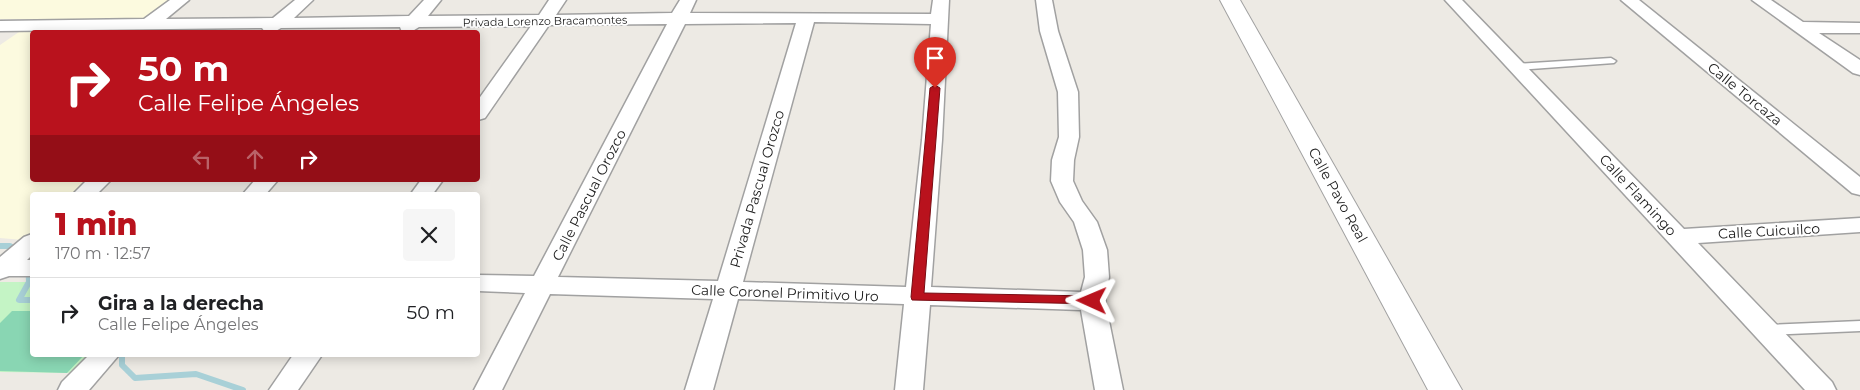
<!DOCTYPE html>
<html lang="es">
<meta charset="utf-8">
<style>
:root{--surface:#fff;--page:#f6f6f6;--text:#202124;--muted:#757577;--line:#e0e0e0;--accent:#b9121d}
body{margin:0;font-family:Montserrat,sans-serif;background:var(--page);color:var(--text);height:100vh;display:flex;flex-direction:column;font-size:19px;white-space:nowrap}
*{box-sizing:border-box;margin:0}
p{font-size:16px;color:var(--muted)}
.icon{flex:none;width:28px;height:28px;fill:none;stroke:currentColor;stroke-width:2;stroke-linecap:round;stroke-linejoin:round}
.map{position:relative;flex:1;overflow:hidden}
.panel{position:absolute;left:30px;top:192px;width:450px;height:165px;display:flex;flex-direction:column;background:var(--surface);border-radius:5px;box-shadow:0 2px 12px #0003}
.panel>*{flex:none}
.top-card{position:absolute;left:30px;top:30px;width:450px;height:152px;border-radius:5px;box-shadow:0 2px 12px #0003;background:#b9121d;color:#fff;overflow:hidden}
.pin{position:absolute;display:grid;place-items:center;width:42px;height:42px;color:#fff;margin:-51px -21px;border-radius:50% 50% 50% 0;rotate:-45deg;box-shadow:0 0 5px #0007}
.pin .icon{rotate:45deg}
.me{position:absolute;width:55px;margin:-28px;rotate:271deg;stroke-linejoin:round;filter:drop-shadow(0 0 4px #0008)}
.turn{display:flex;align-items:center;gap:18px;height:105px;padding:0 25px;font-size:22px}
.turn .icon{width:65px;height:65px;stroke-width:2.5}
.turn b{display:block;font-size:35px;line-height:42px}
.lanes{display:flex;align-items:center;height:48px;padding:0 25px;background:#0003;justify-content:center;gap:25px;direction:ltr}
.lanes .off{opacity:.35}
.round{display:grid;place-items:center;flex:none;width:52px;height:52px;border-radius:5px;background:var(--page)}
.head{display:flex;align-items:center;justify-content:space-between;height:85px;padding:0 25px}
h1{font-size:30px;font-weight:800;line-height:38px;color:var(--accent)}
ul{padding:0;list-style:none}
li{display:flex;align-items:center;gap:15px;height:70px;padding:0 25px;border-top:1px solid var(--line)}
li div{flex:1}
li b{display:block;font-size:19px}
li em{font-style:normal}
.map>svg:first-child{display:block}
.education{fill:#fcfadf}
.park{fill:#c4f4c5}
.pitch{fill:#89d6b3}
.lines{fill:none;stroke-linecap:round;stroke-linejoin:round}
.stream{stroke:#a8d0d7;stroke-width:6}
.service-casing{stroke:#a1a1a1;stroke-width:3}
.minor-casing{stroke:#a1a1a1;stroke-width:3}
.tertiary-casing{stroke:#a1a1a1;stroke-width:2}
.service{fill:#fff;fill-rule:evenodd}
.minor{fill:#fff;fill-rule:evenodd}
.tertiary{fill:#fff;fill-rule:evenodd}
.route{fill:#b9121d;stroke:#780c13}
.labels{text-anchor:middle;stroke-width:4;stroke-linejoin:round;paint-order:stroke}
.far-street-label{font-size:11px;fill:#1d1d1d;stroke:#fff}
.street-label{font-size:14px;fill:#1d1d1d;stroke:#fff}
</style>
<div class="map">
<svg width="1860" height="390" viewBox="0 0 1860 390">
<rect width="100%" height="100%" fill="#edeae4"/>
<g class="education">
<path d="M0 0H169L143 19H0Z"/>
<path d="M261 30 258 32H32V180H91L74 195H32V231L23 240 0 238V45L19 32Z"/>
</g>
<path class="park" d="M0 282H32V355H97L81 373 0 372Z"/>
<path class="pitch" d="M12 311H32V355H84L67 373 0 371V323Z"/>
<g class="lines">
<g class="stream">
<path d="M0 246H10L28 258 29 282 19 300H32"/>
<path d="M122 355V365L135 378 196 374 243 390"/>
</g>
<g class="service-casing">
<g id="service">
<path d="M1611 58 1616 61 1614 63 1516 70 1511 67 1516 64Z"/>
<path d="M1860 321V331L1767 335 1762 333 1760 330 1762 327 1767 325Z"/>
</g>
</g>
<g class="minor-casing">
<g id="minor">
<path d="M170 0H189L166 19 273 18 295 0H313L294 18 409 16 424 0H441L428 16 539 15 549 0H566L556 15 672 13 680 0H696L690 13 931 14 933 0H949L942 140 931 287 1081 292 1085 277 1083 250 1074 222 1060 202 1051 181 1052 160 1059 137 1058 92 1040 31 1036 0H1052L1058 31 1078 92 1079 137 1074 160 1073 181 1082 201 1097 222 1107 250 1109 277 1105 301 1123 390H1095L1081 310 930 305 923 390H895L904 304 738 299 713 390H685L713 299 550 294 502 390H474L525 293 478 291V275L534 276 667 24 549 25 485 118 478 120V100L531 26 419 27 411 32H402L400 27 281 28 274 32H265L262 28 0 31V21L144 19ZM814 22 931 24 922 140 906 287 743 282ZM796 23 718 281 558 277 685 24Z"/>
<path d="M1445 0H1462L1684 229 1860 218V232L1698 243 1832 382 1836 390H1805Z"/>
<path d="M1621 0H1639L1860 177V195L1852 193Z"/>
<path d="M1752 0H1771L1803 22 1860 23V33H1819L1860 60V75L1853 73Z"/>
<path d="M87 180H111L96 195H72Z"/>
<path d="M255 180H278L265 195H242Z"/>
<path d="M421 180H443L432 195H410Z"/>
<path d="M32 234V255L27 260H32V276H9L0 279V257L24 237Z"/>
<path d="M89 355H119L89 390H58L62 382Z"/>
<path d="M293 355H322L298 390H269Z"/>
</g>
</g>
<g class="tertiary-casing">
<path id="tertiary" d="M1220 0H1240L1462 390H1428Z"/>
</g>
<use href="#service" class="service"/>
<use href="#minor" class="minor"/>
<use href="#tertiary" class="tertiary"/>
</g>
<path class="route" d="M935 85 940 88 924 293 1092 296 1097 298 1099 301 1097 304 912 300 911 297 930 88Z"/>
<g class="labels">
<g class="far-street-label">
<text transform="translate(545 21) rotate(-1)" y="4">Privada Lorenzo Bracamontes</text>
</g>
<g class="street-label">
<text transform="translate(1745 94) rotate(39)" y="5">Calle Torcaza</text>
<text transform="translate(757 189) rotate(-74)" y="5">Privada Pascual Orozco</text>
<text transform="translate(589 195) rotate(-63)" y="5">Calle Pascual Orozco</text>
<text transform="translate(1338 195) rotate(61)" y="5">Calle Pavo Real</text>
<text transform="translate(1638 195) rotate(47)" y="5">Calle Flamingo</text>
<text transform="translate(1769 231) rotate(-3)" y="5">Calle Cuicuilco</text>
<text transform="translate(785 293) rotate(2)" y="5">Calle Coronel Primitivo Uro</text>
</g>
</g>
</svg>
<div class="pin" style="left:935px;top:88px;background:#d93025"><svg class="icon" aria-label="arrive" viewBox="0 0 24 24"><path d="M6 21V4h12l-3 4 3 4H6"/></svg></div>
<svg class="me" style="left:1092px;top:301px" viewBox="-20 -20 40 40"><path d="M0-17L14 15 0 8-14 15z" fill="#b9121d" stroke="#fff" stroke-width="4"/></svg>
<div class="top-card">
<div class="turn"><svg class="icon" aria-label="right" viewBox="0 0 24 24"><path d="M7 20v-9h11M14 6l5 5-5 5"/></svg><div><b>50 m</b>Calle Felipe Ángeles</div></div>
<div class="lanes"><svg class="icon off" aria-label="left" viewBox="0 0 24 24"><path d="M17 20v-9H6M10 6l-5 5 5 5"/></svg><svg class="icon off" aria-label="ahead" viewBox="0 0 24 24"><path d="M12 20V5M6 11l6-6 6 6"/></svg><svg class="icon" aria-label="right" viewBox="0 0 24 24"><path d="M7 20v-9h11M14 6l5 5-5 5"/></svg></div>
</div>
<section class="panel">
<div class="head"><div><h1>1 min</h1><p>170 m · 12:57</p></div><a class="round"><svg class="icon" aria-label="close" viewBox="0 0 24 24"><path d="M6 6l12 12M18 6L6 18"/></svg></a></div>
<ul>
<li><svg class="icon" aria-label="right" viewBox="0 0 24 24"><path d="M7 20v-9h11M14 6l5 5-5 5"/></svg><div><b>Gira a la derecha</b><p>Calle Felipe Ángeles</p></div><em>50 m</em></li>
</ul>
</section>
</div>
